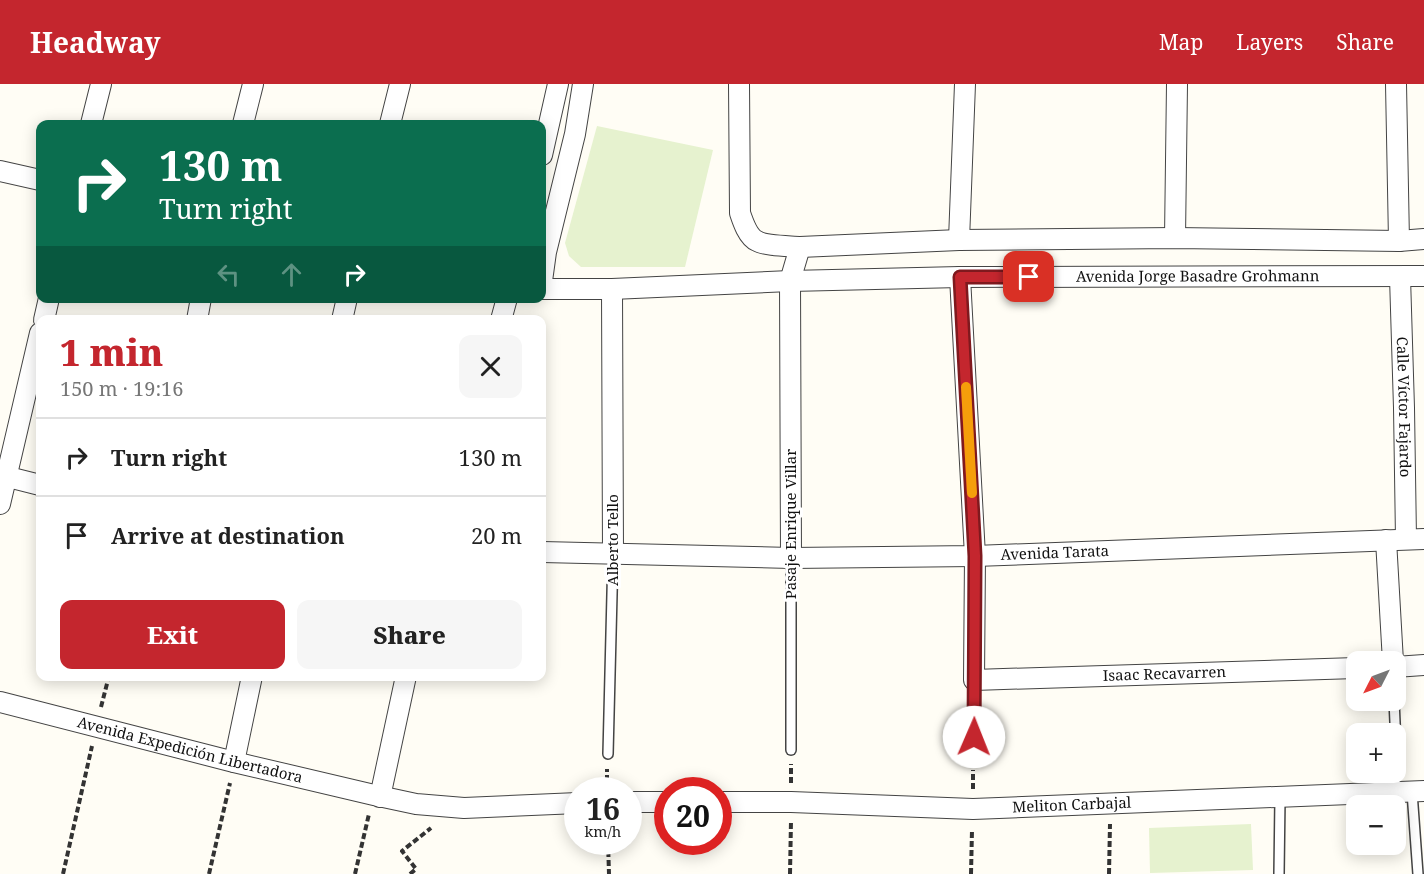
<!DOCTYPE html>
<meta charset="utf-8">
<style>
:root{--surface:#fff;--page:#f6f6f6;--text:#222;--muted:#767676;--line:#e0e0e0;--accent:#c4262e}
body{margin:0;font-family:"Noto Serif",serif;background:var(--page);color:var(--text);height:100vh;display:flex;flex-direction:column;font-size:22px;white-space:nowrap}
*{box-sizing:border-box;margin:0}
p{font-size:20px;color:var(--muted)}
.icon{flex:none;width:33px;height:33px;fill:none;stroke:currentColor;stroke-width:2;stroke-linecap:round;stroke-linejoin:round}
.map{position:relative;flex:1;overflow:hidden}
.drawer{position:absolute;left:36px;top:231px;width:510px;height:366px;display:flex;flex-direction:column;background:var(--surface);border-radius:12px;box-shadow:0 3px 15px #0003}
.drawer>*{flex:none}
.top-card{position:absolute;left:36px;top:36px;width:510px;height:183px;border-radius:12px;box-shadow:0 3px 15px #0003;background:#0b6e4f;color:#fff;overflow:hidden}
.needle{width:39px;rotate:228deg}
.fabs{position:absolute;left:1346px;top:567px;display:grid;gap:12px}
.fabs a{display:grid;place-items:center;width:60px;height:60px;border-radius:12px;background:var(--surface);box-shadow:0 3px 15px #0003;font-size:30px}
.speed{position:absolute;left:564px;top:693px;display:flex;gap:12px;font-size:30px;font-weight:700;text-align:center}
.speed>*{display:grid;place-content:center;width:78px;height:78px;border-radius:50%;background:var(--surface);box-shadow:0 3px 15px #0003;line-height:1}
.speed small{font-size:15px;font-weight:400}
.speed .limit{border:9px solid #d22;background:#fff;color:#111}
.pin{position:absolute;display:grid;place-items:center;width:51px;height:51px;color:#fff;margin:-26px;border-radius:12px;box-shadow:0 3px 9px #0006}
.me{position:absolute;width:66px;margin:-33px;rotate:1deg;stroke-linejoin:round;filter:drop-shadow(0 0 4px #0008)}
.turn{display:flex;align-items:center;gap:21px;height:126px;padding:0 24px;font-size:27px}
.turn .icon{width:78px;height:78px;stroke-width:2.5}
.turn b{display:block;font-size:42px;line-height:51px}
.lanes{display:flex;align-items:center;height:57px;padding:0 24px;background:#0003;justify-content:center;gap:30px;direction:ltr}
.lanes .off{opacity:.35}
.round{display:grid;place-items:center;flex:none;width:63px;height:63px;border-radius:12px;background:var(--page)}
.headline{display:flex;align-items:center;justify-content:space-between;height:102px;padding:0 24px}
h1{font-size:36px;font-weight:800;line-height:45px;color:var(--accent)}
.cta{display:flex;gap:12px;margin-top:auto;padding:12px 24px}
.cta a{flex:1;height:69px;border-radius:12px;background:var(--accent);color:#fff;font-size:24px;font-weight:800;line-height:69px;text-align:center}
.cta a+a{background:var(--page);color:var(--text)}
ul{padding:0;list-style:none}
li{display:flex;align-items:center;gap:18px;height:78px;padding:0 24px;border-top:2px solid var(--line)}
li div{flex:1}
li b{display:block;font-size:22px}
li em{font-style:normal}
header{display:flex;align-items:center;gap:36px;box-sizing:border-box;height:84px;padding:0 30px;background:var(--accent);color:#fff}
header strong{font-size:28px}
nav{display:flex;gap:33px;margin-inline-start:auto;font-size:21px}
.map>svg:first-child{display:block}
.pitch{fill:#e6f2cf}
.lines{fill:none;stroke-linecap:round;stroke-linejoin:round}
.lane-casing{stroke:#444;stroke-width:12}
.street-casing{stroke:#444;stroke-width:22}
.path{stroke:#333;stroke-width:4;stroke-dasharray:6 3;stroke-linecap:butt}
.lane{stroke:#fff;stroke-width:9}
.street{stroke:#fff;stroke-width:20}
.route-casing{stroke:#7f191e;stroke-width:15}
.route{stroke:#c4262e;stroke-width:10}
.slow{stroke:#f59e0b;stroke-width:10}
.labels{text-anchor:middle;stroke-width:6;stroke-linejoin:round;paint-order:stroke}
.street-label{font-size:15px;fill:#111;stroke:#fff}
</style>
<header>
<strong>Headway</strong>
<nav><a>Map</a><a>Layers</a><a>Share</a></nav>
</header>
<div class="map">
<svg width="1424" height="790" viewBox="0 0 1424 790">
<rect width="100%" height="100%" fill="#fffdf5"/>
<g class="pitch">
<path d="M597 42 713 66 685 183H581L569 172 565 159Z"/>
<path d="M1251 740 1253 786 1150 789 1149 744Z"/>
</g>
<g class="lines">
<g class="lane-casing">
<g id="lane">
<path d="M1394 616 1396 661"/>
<path d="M791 666V474"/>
<path d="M608 670 613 470"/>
<path d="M973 673 974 596"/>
<path d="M1412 708 1418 790"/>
<path d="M1279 790 1280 714"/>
</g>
</g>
<g class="street-casing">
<g id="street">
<path d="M739 0 740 129C743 138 748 153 757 157 765 162 790 162 800 163L959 156 1175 154 1399 157 1424 155"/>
<path d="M1396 0 1399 157"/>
<path d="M91 40 101 0"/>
<path d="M243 40 253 0"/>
<path d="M390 40 400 0"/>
<path d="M542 71 558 0"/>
<path d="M0 87 40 96"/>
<path d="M1175 154 1177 0"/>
<path d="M959 156 965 0"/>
<path id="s1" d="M960 193 975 472 974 596 1356 584"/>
<path id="s2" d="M1400 193 1404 324 1406 455"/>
<path d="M542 197 546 168 575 50 583 0"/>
<path id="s3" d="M542 205H612L790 197 960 193 1424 192"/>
<path d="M612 205 613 470"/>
<path d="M44 236 49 214"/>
<path d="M197 236 201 214"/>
<path d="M342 236 347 214"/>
<path d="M501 236 507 214"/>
<path d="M0 391 40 401"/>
<path d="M0 420 40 249"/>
<path d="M1386 456 1393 578"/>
<path id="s4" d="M542 468 791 474 975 472 1424 455"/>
<path d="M791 474 790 197 800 163"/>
<path d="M1395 583 1424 581"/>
<path id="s5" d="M0 618 234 678 374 711 416 720 464 724 578 719"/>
<path d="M234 678 252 592"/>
<path d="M380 713 406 592"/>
<path d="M628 718H668"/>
<path id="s6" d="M718 718H791L973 725 1424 707"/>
</g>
</g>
<g class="path">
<path d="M101 623 109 592"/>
<path d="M791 699V680"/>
<path d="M973 705V686"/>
<path d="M607 706V685"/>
<path d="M608 758 609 790"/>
<path d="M63 790 92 662"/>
<path d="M209 790 230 699"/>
<path d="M355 790 369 730"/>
<path d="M410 790 416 785 402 767 431 744"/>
<path d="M790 790 791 737"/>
<path d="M971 790 972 746"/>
<path d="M1109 790 1110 740"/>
</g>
<use href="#lane" class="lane"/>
<use href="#street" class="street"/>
</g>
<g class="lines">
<g class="route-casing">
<path id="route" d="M974 653 975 472 960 193H1029"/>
</g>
<use href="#route" class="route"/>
<path class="slow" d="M966 303 972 409"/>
</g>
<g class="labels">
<g class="street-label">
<text dy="5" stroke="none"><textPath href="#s3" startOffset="656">Avenida Jorge Basadre Grohmann</textPath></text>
<text dy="5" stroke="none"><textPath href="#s2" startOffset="130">Calle Víctor Fajardo</textPath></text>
<text transform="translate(791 440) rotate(-90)" y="5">Pasaje Enrique Villar</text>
<text transform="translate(613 456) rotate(-90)" y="5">Alberto Tello</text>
<text dy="5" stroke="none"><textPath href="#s4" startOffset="513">Avenida Tarata</textPath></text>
<text dy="5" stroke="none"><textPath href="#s1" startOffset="594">Isaac Recavarren</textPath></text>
<text dy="5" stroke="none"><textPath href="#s5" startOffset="196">Avenida Expedición Libertadora</textPath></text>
<text dy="5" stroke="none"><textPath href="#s6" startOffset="354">Meliton Carbajal</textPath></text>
</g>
</g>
</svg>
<div class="fabs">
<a><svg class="needle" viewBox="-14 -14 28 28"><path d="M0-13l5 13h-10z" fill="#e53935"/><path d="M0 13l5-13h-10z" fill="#767676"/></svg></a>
<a>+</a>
<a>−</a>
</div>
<div class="speed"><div>16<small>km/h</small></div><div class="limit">20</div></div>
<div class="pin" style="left:1029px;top:193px;background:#d93025"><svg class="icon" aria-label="arrive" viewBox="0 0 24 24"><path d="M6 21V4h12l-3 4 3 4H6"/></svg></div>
<svg class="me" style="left:974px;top:653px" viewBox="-20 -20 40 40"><circle r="19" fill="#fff"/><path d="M0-13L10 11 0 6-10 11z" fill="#c4262e"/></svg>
<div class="top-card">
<div class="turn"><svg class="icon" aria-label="right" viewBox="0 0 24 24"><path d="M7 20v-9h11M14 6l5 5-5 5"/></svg><div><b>130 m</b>Turn right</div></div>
<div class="lanes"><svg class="icon off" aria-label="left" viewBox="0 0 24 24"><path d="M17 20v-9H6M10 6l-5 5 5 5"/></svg><svg class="icon off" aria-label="ahead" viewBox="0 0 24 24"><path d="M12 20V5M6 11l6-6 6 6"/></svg><svg class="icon" aria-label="right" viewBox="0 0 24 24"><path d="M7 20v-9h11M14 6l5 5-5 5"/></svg></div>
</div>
<section class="drawer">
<div class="headline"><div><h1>1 min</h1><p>150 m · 19:16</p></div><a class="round"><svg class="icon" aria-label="close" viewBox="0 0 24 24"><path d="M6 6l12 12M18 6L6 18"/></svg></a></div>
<ul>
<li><svg class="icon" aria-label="right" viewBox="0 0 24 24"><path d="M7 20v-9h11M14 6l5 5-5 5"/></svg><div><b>Turn right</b></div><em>130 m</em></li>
<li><svg class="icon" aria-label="arrive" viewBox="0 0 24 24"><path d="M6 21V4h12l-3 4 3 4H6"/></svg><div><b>Arrive at destination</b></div><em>20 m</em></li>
</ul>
<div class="cta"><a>Exit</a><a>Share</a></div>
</section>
</div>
